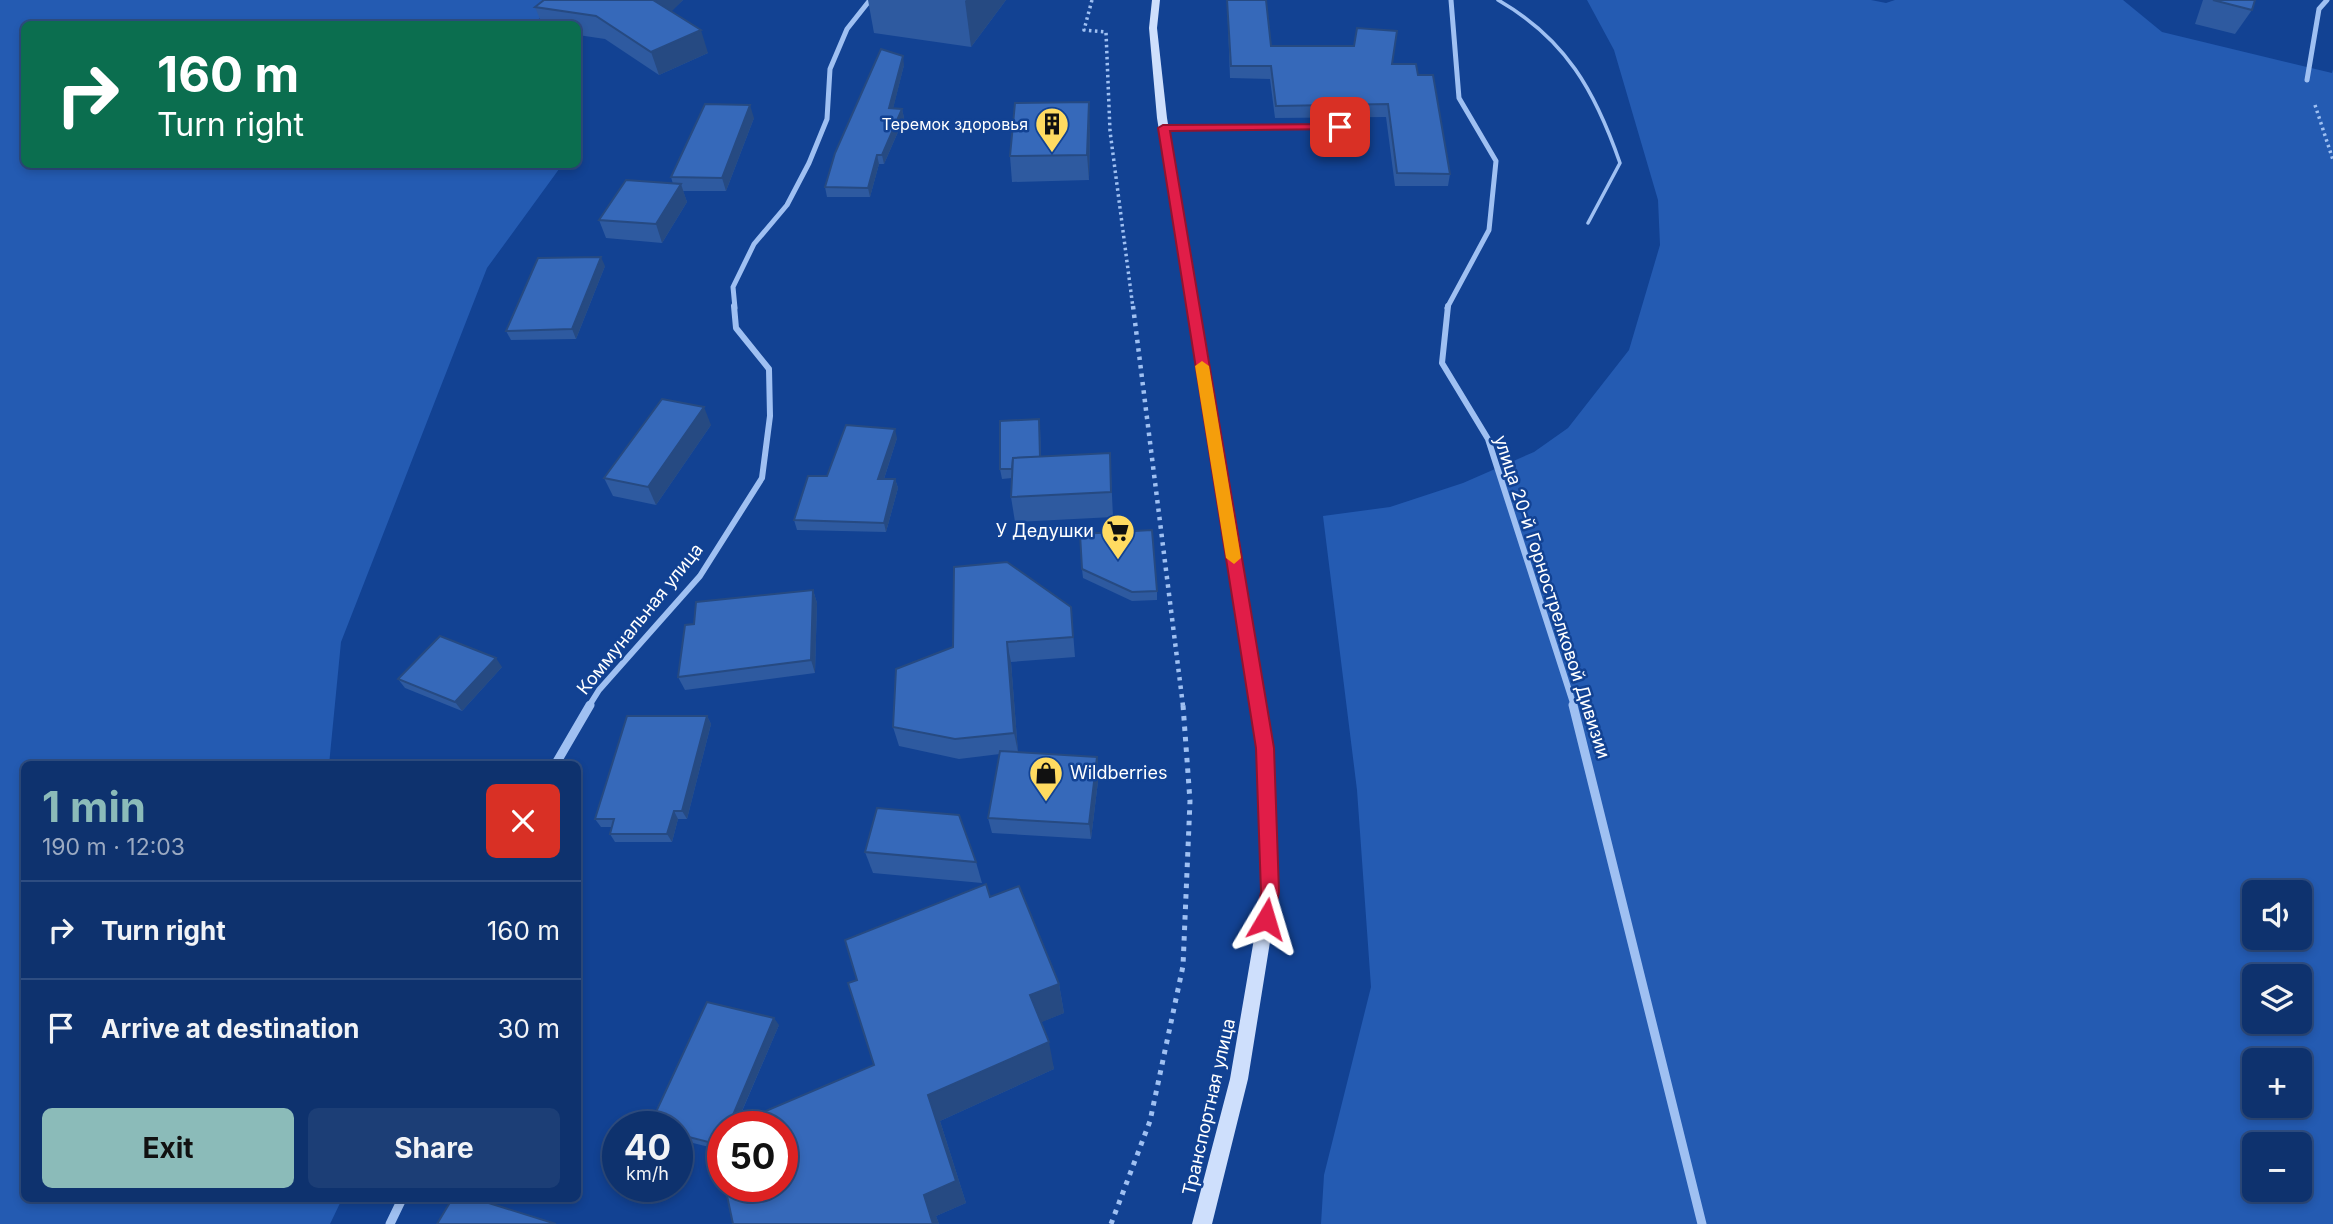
<!DOCTYPE html>
<meta charset="utf-8">
<style>
:root{--surface:#0e326e;--page:#1c3e76;--text:#f1f3f6;--muted:#9baac2;--line:#2e4d81;--accent:#8bbbb9}
body{margin:0;font-family:Inter,sans-serif;background:var(--page);color:var(--text);height:100vh;display:flex;flex-direction:column;font-size:26px;white-space:nowrap}
*{box-sizing:border-box;margin:0}
p{font-size:23px;color:var(--muted)}
.icon{flex:none;width:38px;height:38px;fill:none;stroke:currentColor;stroke-width:2;stroke-linecap:round;stroke-linejoin:round}
.map{position:relative;flex:1;overflow:hidden}
.side{position:absolute;left:21px;top:761px;width:560px;height:441px;display:flex;flex-direction:column;background:var(--surface);border-radius:10px;box-shadow:0 4px 10px #0003,0 0 0 2px var(--line)}
.side>*{flex:none}
.guide{position:absolute;left:21px;top:21px;width:560px;height:147px;border-radius:10px;box-shadow:0 4px 10px #0003,0 0 0 2px var(--line);background:#0b6e4f;color:#fff;overflow:hidden}
.buttons{position:absolute;left:2242px;top:880px;display:grid;gap:14px}
.buttons a{display:grid;place-items:center;width:70px;height:70px;border-radius:10px;background:var(--surface);box-shadow:0 4px 10px #0003,0 0 0 2px var(--line);font-size:35px}
.speed{position:absolute;left:602px;top:1111px;display:flex;gap:14px;font-size:35px;font-weight:700;text-align:center}
.speed>*{display:grid;place-content:center;width:91px;height:91px;border-radius:50%;background:var(--surface);box-shadow:0 4px 10px #0003,0 0 0 2px var(--line);line-height:1}
.speed small{font-size:18px;font-weight:400}
.speed .limit{border:10px solid #d22;background:#fff;color:#111}
.pin{position:absolute;display:grid;place-items:center;width:60px;height:60px;color:#fff;margin:-30px;border-radius:14px;box-shadow:0 4px 10px #0006}
.me{position:absolute;width:77px;margin:-38px;rotate:7deg;stroke-linejoin:round;filter:drop-shadow(0 0 5px #0008)}
.turn{display:flex;align-items:center;gap:24px;height:147px;padding:0 21px;font-size:32px}
.turn .icon{width:91px;height:91px;stroke-width:2.5}
.turn b{display:block;font-size:49px;line-height:60px}
.round{display:grid;place-items:center;flex:none;width:74px;height:74px;border-radius:10px;background:var(--page)}
.headline{display:flex;align-items:center;justify-content:space-between;height:119px;padding:0 21px}
h1{font-size:42px;font-weight:700;line-height:52px;color:var(--accent)}
.primary-button{display:flex;gap:14px;margin-top:auto;padding:14px 21px}
.primary-button a{flex:1;height:80px;border-radius:10px;background:var(--accent);color:#111;font-size:28px;font-weight:700;line-height:80px;text-align:center}
.primary-button a+a{background:var(--page);color:var(--text)}
ul{padding:0;list-style:none}
li{display:flex;align-items:center;gap:21px;height:98px;padding:0 21px;border-top:2px solid var(--line)}
li div{flex:1}
li b{display:block;font-size:26px}
li em{font-style:normal}
.map>svg:first-child{display:block}
.green{fill:#245bb2;fill-rule:evenodd}
.lines{fill:none;stroke-linecap:round;stroke-linejoin:round}
.path-far2{stroke:#9fc0f2;stroke-width:3.5;stroke-dasharray:2.5 3.5;stroke-linecap:butt}
.path-far1{stroke:#9fc0f2;stroke-width:4.5;stroke-dasharray:3.5 5;stroke-linecap:butt}
.path{stroke:#9fc0f2;stroke-width:5;stroke-dasharray:4.5 6;stroke-linecap:butt}
.service{stroke:#9fc0f2;stroke-width:3.5}
.minor-far2{stroke:#9fc0f2;stroke-width:5}
.minor-far1{stroke:#9fc0f2;stroke-width:6}
.minor{stroke:#9fc0f2;stroke-width:9}
.secondary{fill:#cedffc;fill-rule:evenodd}
.wall{fill:#2e5aa0}
.shaded-wall{fill:#264a82}
.building{fill:#3669ba;stroke:#264a82;stroke-width:2}
.route{fill:#e11d48;stroke:#92132f;stroke-width:2}
.slow{fill:#f59e0b}
.labels{text-anchor:middle;stroke-width:5;stroke-linejoin:round;paint-order:stroke}
.far-poi-label{font-size:16px;fill:#fff;stroke:#124293;text-anchor:end}
.poi-label{font-size:18px;fill:#fff;stroke:#124293;text-anchor:end}
.street-label{font-size:18px;fill:#fff;stroke:#124293}
</style>
<div class="map">
<svg width="2333" height="1224" viewBox="0 0 2333 1224">
<rect width="100%" height="100%" fill="#124293"/>
<g class="green">
<path d="M0 0H561L533 24H24V164L562 165 487 268 341 642 329 765H24V1199H342L330 1224H0Z"/>
<path d="M1587 0H1871L1886 3 1895 0H2123L2162 32 2332 73 2333 69V1224H1321L1324 1175 1371 987 1357 790 1323 516 1390 507 1463 483 1534 452 1568 428 1629 350 1660 245 1658 200 1614 50ZM2254 892H2300V938H2254ZM2254 976H2300V1022H2254ZM2254 1060H2300V1106H2254ZM2254 1144H2300V1190H2254Z"/>
</g>
<g class="lines">
<g class="path-far2">
<path d="M1092 0 1084 30 1106 32 1110 131 1133 308"/>
<path d="M2315 105 2333 160"/>
</g>
<path class="path-far1" d="M1133 306 1183 706"/>
<path class="path" d="M1111 1224 1150 1121 1183 966 1190 801 1183 705"/>
<g class="service">
<path d="M1498 0C1566 39 1595 91 1620 163L1588 223"/>
<path d="M1165 128 1340 127"/>
</g>
<g class="minor-far2">
<path d="M2307 80 2319 9 2327 0"/>
<path d="M735 308 733 287 754 244 787 205 809 163 827 119 830 69 847 29 870 0"/>
<path d="M1447 308 1489 230 1496 161 1459 98 1451 0"/>
</g>
<g class="minor-far1">
<path d="M1448 306 1442 363 1488 439 1574 706"/>
<path d="M589 706 599 690 700 576 762 478 770 416 769 369 736 328 734 306"/>
</g>
<g class="minor">
<path d="M1573 705 1702 1224"/>
<path d="M555 765 590 705"/>
<path d="M390 1224 402 1199"/>
</g>
<path class="secondary" d="M1152 0H1160L1157 28 1167 118 1273 748 1278 892 1248 1079 1212 1224H1192L1230 1079 1262 892 1257 748 1157 118 1149 28Z"/>
</g>
<g class="wall">
<path d="M544 0H683L671 11 708 53 659 75 605 39 578 35V24H542L535 7Z"/>
<path d="M868 0H1006L971 47 874 33Z"/>
<path d="M1227 0 1271 46 1392 64 1418 75 1450 174 1448 186H1395L1386 117 1275 118 1270 79 1230 78Z"/>
<path d="M2203 0H2255L2252 10 2235 34 2195 24Z"/>
<path d="M904 65 893 108 902 109 904 118 884 164H879L870 197H827L825 187Z"/>
<path d="M754 118 726 191H683L687 202 662 243 606 238 599 220 673 184 671 177Z"/>
<path d="M1090 128 1089 180 1012 182 1010 156Z"/>
<path d="M605 266 576 339 511 340 506 331Z"/>
<path d="M711 425 656 505 613 496 604 478Z"/>
<path d="M1040 428 1041 457 1110 453 1113 517 1015 522 1011 497 1012 478 1002 479 1000 469Z"/>
<path d="M897 438 884 479H895L898 488 886 532 797 530 794 520Z"/>
<path d="M1082 569 1157 591V600L1132 601 1083 578Z"/>
<path d="M813 590 817 603 815 673 685 690 678 677 694 624Z"/>
<path d="M1071 607 1075 657 1011 662 1018 752 1097 757 1099 773 1091 839 992 833 988 818 1000 754 959 759 899 746 893 727 896 669Z"/>
<path d="M502 667 462 711 405 688 398 679Z"/>
<path d="M707 716 711 724 687 819H678L672 842H615L610 834 612 827H601L595 819Z"/>
<path d="M865 852 976 862 982 883 873 873Z"/>
<path d="M990 897 1059 984 1064 1013 1041 1022 1054 1069 940 1121 966 1203 936 1216 939 1224H733L717 1149 677 1139V1127L779 1025 737 1123 874 1065 857 980Z"/>
</g>
<g class="shaded-wall">
<path d="M652 0H683L660 23Z"/>
<path d="M966 0H1006L971 47 965 1Z"/>
<path d="M701 30 708 53 659 75 651 52Z"/>
<path d="M903 56 904 65 891 117 889 108Z"/>
<path d="M1089 102 1090 128 1089 180 1087 155Z"/>
<path d="M750 105 754 118 726 191 722 178Z"/>
<path d="M902 109 904 118 884 164 882 155Z"/>
<path d="M877 155 879 164 870 197 868 188Z"/>
<path d="M681 184 687 202 662 243 656 224Z"/>
<path d="M601 257 605 266 576 339 572 329Z"/>
<path d="M704 407 711 425 656 505 648 487Z"/>
<path d="M895 429 897 438 881 488 878 479Z"/>
<path d="M895 479 898 488 886 532 884 523Z"/>
<path d="M813 590 817 603 815 673 811 660Z"/>
<path d="M1007 642 1011 662 1018 752 1014 733Z"/>
<path d="M496 658 502 667 462 711 455 702Z"/>
<path d="M707 716 711 724 687 819 682 811Z"/>
<path d="M1097 757 1099 773 1091 839 1089 824Z"/>
<path d="M674 811 678 819 672 842 667 834Z"/>
<path d="M1059 984 1064 1013 1037 1024 1030 995Z"/>
<path d="M774 1018 779 1025 735 1127H728Z"/>
<path d="M1049 1042 1054 1069 940 1121 966 1203 936 1216 939 1224H933L924 1195 928 1095Z"/>
</g>
<g class="building">
<path d="M544 0H653L701 30 651 52 596 16 535 7Z"/>
<path d="M1227 0H1266L1271 46H1354L1357 28 1397 31 1392 64H1416L1418 75H1433L1450 174 1397 173 1388 104 1276 106 1271 66H1231Z"/>
<path d="M2213 0H2255L2252 10Z"/>
<path d="M881 49 903 56 889 108 902 109 882 155H877L868 188 825 187 835 153Z"/>
<path d="M1089 102 1087 155 1010 156 1015 103Z"/>
<path d="M705 104 750 105 722 178 671 177Z"/>
<path d="M626 180 681 184 656 224 599 220Z"/>
<path d="M601 257 572 329 506 331 538 258Z"/>
<path d="M662 399 704 407 648 487 604 478Z"/>
<path d="M1039 419 1040 457 1013 458 1012 469H1000V421Z"/>
<path d="M846 425 895 429 878 479H895L884 523 794 520 808 476H827Z"/>
<path d="M1110 453 1111 492 1011 497 1013 458Z"/>
<path d="M1152 530 1157 591 1132 592 1082 569 1080 534Z"/>
<path d="M1007 562 1071 607 1073 637 1007 642 1014 733 955 739 893 727 896 669 953 647 954 567Z"/>
<path d="M813 590 811 660 678 677 685 625 694 624 696 602Z"/>
<path d="M440 636 496 658 455 702 398 679Z"/>
<path d="M627 716H707L682 811H674L667 834H610L614 819H595Z"/>
<path d="M1000 751 1097 757 1089 824 988 818Z"/>
<path d="M877 808 959 815 976 862 865 852Z"/>
<path d="M986 884 990 897 1019 886 1059 984 1030 995 1049 1042 928 1095 956 1181 924 1195 933 1224H733L725 1186H782V1127H728L874 1065 848 983 857 980 845 940Z"/>
<path d="M707 1002 774 1018 728 1127H723V1129L714 1133 716 1144 677 1134V1127H649Z"/>
<path d="M723 1129V1174L714 1133Z"/>
<path d="M452 1199H476L556 1224H437Z"/>
</g>
<path class="route" d="M1340 124 1346 127 1344 129 1170 131 1274 748 1279 892 1272 925 1266 928 1259 925 1256 919 1261 892 1256 748 1158 128 1163 125Z"/>
<path class="slow" d="M1202 361 1209 366 1241 558 1234 564 1226 558 1195 366Z"/>
<defs>
<g id="building-pin" transform="scale(1.75)"><path d="M0 17L-7.5 6A9.5 9.5 0 1 1 7.5 6Z" fill="#ffdb61" stroke="#124293"/><path d="M-4-6H4V6H1V3H-1V6H-4ZM-2.5-4.3h1.7v1.8h-1.7ZM.8-4.3h1.7v1.8H.8ZM-2.5-1h1.7V.8h-1.7ZM.8-1h1.7V.8H.8Z" fill="#111"/></g>
<g id="supermarket-pin" transform="scale(1.75)"><path d="M0 17L-7.5 6A9.5 9.5 0 1 1 7.5 6Z" fill="#ffdb61" stroke="#124293"/><path d="M-6-5.5h2.5l.6 2H6L4.5 2H-2.5L-4.4-4H-6ZM-1.5 3.2a1.3 1.3 0 1 0 .1 0ZM3 3.2a1.3 1.3 0 1 0 .1 0Z" fill="#111"/></g>
<g id="shop-pin" transform="scale(1.75)"><path d="M0 17L-7.5 6A9.5 9.5 0 1 1 7.5 6Z" fill="#ffdb61" stroke="#124293"/><path d="M-5-2.5h2.3a2.7 3.5 0 0 1 5.4 0H5L5.5 6h-11ZM-1.5-2.5h3a1.5 2.3 0 0 0-3 0Z" fill="#111"/></g>
</defs>
<g fill-rule="evenodd">
<use href="#building-pin" x="1052" y="124"/>
<use href="#supermarket-pin" x="1118" y="531"/>
<use href="#shop-pin" x="1046" y="773"/>
</g>
<g class="labels">
<g class="far-poi-label">
<text x="1028" y="130">Теремок здоровья</text>
</g>
<g class="poi-label">
<text x="1094" y="537">У Дедушки</text>
<text x="1070" y="779" text-anchor="start">Wildberries</text>
</g>
<g class="street-label">
<text transform="translate(1552 597) rotate(72)" y="6">улица 20-й Горнострелковой Дивизии</text>
<text transform="translate(640 619) rotate(-51)" y="6">Коммунальная улица</text>
<text transform="translate(1209 1107) rotate(-77)" y="6">Транспортная улица</text>
</g>
</g>
</svg>
<div class="buttons">
<a><svg class="icon" aria-label="sound" viewBox="0 0 24 24"><path d="M4 9h4l5-4v14l-5-4H4zM17 9q2 3 0 6"/></svg></a>
<a><svg class="icon" aria-label="layers" viewBox="0 0 24 24"><path d="M12 4l9 5-9 5-9-5zM3 14l9 5 9-5"/></svg></a>
<a>+</a>
<a>−</a>
</div>
<div class="speed"><div>40<small>km/h</small></div><div class="limit">50</div></div>
<div class="pin" style="left:1340px;top:127px;background:#d93025"><svg class="icon" aria-label="arrive" viewBox="0 0 24 24"><path d="M6 21V4h12l-3 4 3 4H6"/></svg></div>
<svg class="me" style="left:1266px;top:919px" viewBox="-20 -20 40 40"><path d="M0-17L14 15 0 8-14 15z" fill="#e11d48" stroke="#fff" stroke-width="4"/></svg>
<div class="guide">
<div class="turn"><svg class="icon" aria-label="right" viewBox="0 0 24 24"><path d="M7 20v-9h11M14 6l5 5-5 5"/></svg><div><b>160 m</b>Turn right</div></div>
</div>
<section class="side">
<div class="headline"><div><h1>1 min</h1><p>190 m · 12:03</p></div><a class="round" style="background:#d93025;color:#fff"><svg class="icon" aria-label="close" viewBox="0 0 24 24"><path d="M6 6l12 12M18 6L6 18"/></svg></a></div>
<ul>
<li><svg class="icon" aria-label="right" viewBox="0 0 24 24"><path d="M7 20v-9h11M14 6l5 5-5 5"/></svg><div><b>Turn right</b></div><em>160 m</em></li>
<li><svg class="icon" aria-label="arrive" viewBox="0 0 24 24"><path d="M6 21V4h12l-3 4 3 4H6"/></svg><div><b>Arrive at destination</b></div><em>30 m</em></li>
</ul>
<div class="primary-button"><a>Exit</a><a>Share</a></div>
</section>
</div>
